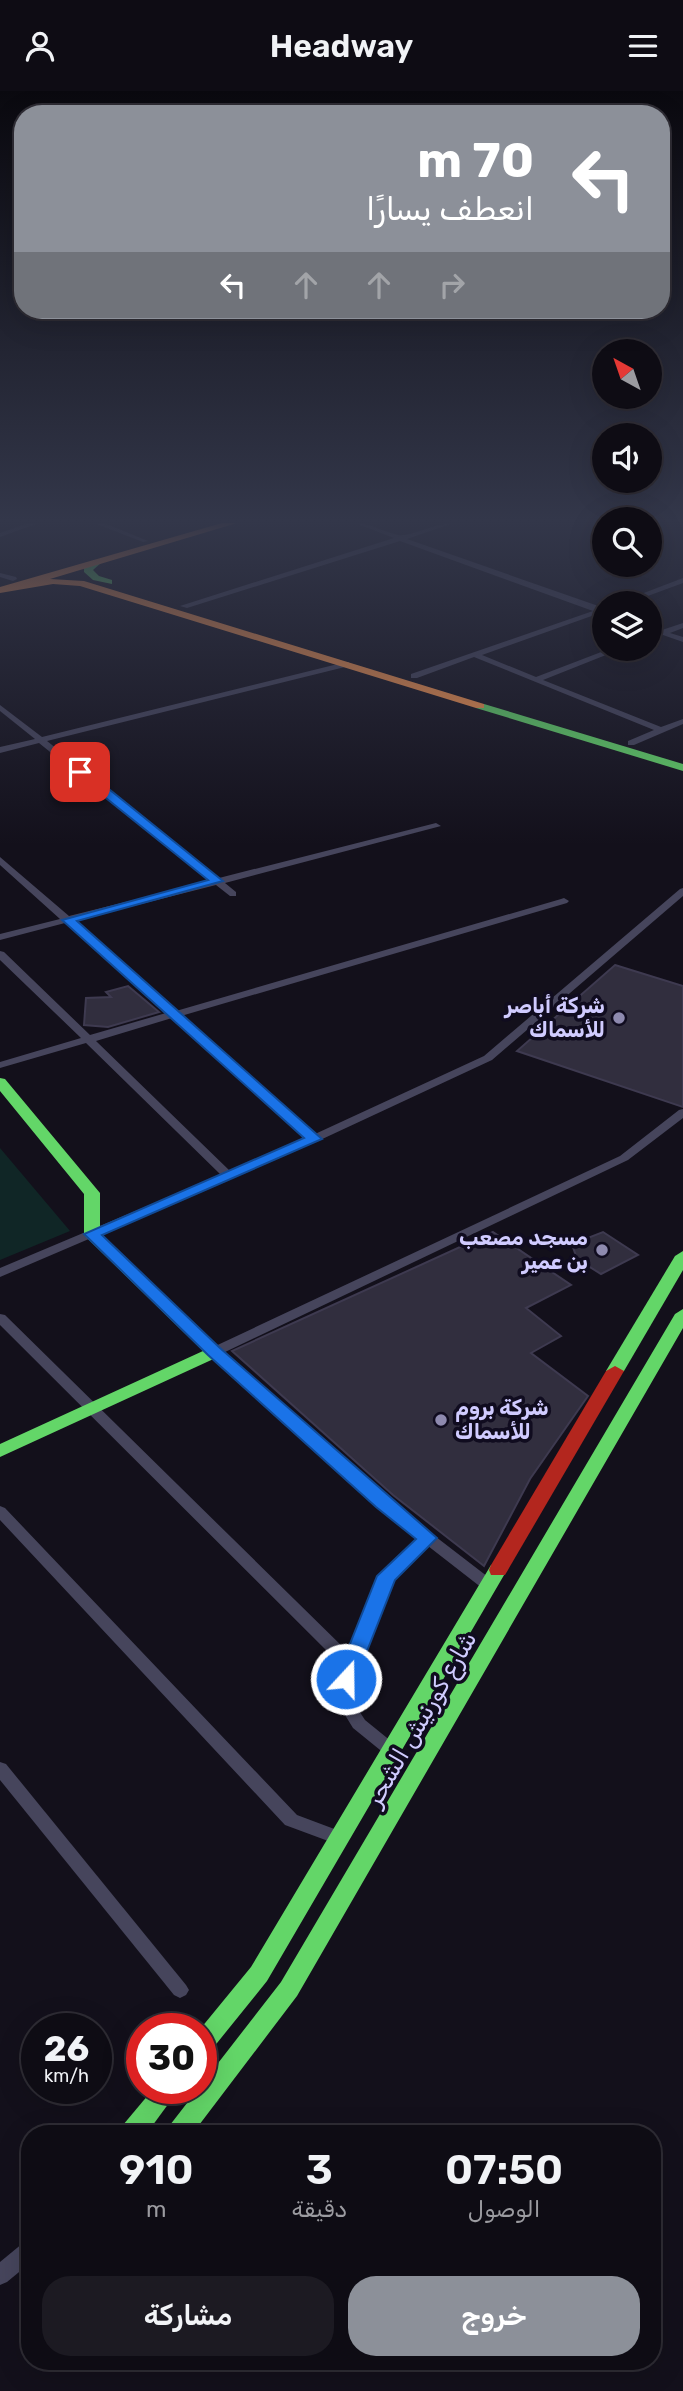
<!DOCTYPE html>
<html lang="ar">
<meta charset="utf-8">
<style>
:root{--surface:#0e0c14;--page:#1c1a22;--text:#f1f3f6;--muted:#9b9ba0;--line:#2e2c34;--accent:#8c9099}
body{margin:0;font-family:Rubik,"Noto Naskh Arabic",sans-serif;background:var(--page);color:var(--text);direction:rtl;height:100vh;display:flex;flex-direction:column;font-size:26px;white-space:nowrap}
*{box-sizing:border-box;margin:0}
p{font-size:23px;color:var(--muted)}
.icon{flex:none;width:38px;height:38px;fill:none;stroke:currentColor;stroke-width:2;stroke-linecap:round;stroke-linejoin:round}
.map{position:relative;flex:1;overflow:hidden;direction:ltr}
.drawer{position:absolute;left:21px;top:2034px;width:640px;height:245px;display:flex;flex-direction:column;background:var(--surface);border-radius:28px;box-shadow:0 7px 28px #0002,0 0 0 2px var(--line);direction:rtl}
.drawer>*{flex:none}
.guide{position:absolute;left:14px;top:14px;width:656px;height:214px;border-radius:28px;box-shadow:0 7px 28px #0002,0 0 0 2px var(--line);direction:rtl;background:#8c9099;color:#fff;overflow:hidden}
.needle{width:46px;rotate:320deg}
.tools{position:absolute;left:592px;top:248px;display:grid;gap:14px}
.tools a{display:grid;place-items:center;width:70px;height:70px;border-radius:50%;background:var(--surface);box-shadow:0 7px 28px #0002,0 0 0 2px var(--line);font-size:35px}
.speed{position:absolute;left:21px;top:1922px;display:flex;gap:14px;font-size:35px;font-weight:700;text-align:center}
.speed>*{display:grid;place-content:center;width:91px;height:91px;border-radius:50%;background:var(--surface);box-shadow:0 7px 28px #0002,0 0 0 2px var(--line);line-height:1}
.speed small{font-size:18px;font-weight:400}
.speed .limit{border:10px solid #d22;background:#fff;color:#111}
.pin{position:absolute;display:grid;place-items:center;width:60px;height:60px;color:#fff;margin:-30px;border-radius:14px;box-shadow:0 4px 10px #0006}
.me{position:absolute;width:77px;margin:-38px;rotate:21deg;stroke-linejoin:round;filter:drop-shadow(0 0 5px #0008)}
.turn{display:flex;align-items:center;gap:24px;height:147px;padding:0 21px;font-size:32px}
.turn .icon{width:91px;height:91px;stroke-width:2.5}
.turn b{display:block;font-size:49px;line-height:60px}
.lanes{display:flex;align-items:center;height:66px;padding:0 21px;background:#0003;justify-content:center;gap:35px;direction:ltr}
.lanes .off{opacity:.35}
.eta{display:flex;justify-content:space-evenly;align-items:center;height:119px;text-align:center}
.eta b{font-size:42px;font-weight:600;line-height:49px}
.cta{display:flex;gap:14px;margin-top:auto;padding:14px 21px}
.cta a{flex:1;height:80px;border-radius:28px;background:var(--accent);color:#fff;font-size:28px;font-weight:600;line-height:80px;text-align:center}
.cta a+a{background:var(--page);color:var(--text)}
header{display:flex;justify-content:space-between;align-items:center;height:91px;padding:0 21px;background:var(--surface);font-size:32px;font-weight:600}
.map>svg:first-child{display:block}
.green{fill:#102626}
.building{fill:#312e3e;stroke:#3e3a50;stroke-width:2}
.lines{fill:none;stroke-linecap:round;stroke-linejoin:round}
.street{fill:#46455c;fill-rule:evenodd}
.fast{fill:#63d668;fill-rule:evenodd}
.slow{fill:#ff974d;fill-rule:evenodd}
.jam{fill:#b3261e;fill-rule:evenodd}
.route{fill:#1a73e8;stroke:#114b97;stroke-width:2}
.poi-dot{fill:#8e8aaf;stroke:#100c1f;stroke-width:2.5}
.labels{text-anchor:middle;stroke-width:7;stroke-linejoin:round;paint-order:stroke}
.poi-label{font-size:21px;font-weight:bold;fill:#d0cbff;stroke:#100c1f;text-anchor:end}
.near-street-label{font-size:24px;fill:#d0cbff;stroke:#100c1f}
</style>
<header><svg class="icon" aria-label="menu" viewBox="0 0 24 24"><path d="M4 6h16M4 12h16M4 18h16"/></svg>Headway<svg class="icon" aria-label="person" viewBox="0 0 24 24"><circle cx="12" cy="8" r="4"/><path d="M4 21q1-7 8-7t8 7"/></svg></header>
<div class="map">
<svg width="683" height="2300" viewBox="0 0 683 2300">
<rect width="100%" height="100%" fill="#13101b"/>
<path class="green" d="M0 1057 70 1140 0 1169Z"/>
<g class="building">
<path d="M615 874 683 895V1016L517 960Z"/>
<path d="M128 895 159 921 108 936 84 934 86 907 111 906 106 901Z"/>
<path d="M493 1141 571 1194 526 1217 561 1245 531 1262 588 1305 530 1388 484 1475 393 1404 232 1260Z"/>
<path d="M603 1141 638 1164 601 1183 577 1168 572 1153Z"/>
</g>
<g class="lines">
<g class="street">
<path d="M28 432H39L0 446V442Z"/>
<path d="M94 432H104L148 450 143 451Z"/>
<path d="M355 432C371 432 383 441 398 444 411 446 436 432 453 432L407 448 604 517V523L600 522 482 564 536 586 609 558H621L543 589 661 636 683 628V633L634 654H628V650L654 639 474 566 417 587H411V583L593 520 400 450 187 517 180 515 394 447Z"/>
<path d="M0 482 16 486 17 488 13 490 0 486Z"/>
<path d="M683 487V492L626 513H615Z"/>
<path d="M683 532V537L670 542 683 546V551L663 544 649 549V544L655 542 649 540V535L662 539Z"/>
<path d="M346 571H349V575L47 650 219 787 436 732 441 735 225 792 236 801V805H230L216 794 74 830 176 920 561 808 564 807 569 810 567 812 181 925 315 1043 484 965 680 798 683 797V805L492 969 318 1050 0 1186V1177L221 1084 86 952 0 977V971L81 947 0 869V860L4 861 90 944 166 922 65 832 0 849V843L60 828 0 774V766L69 825 210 790 39 652 0 662V656L35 648 0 620V614L42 646ZM172 927 306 1047 230 1080 96 950Z"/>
<path d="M683 1018V1027L628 1069 223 1262 388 1409 492 1489 494 1493 492 1497 487 1498 482 1497 428 1455 393 1488 348 1603 365 1629 397 1655 399 1659 397 1663 391 1665 385 1663 353 1637 332 1603 343 1576 0 1234V1223L5 1224 349 1562 382 1481 419 1447 378 1415 207 1261 209 1258 620 1065 679 1019Z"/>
<path d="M0 1415 5 1417 297 1724 345 1742 347 1747 345 1752 339 1754 285 1734 0 1429Z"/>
<path d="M0 1671 6 1673 186 1894 189 1899 186 1904 180 1907 174 1904 0 1689Z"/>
<path d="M30 2150V2172L7 2191 0 2194V2171L23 2152Z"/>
</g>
<g class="fast">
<path d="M94 469 102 471 93 479 99 485 112 489V493L93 489 84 481V477Z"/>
<path d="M476 613H484L683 673V680L476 617Z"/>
<path d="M0 987 5 988 100 1102V1142L222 1261 220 1265 0 1366V1353L203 1260 86 1146 84 1143V1103L0 1000Z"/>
<path d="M683 1160V1179L624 1280 615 1285 609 1284 606 1280 675 1165Z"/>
<path d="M683 1218V1237L297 1905 193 2042H167L170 2034 281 1891 675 1223Z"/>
<path d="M498 1472 505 1474 507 1479 267 1890 209 1962 201 1965V1937L251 1876 491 1474Z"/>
<path d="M154 1997H180L147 2042H120L123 2034Z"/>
</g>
<path class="slow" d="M222 432H237L50 488 84 490 484 613V617H476L80 495 53 493 0 502V496Z"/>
<path class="jam" d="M615 1275 624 1280 505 1484H491L489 1479 491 1474 606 1280Z"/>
</g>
<linearGradient id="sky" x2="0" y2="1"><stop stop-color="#0a090f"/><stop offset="0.57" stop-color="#33374a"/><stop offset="1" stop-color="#33374a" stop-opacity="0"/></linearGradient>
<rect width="683" height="754" fill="url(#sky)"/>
<path class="route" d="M76 678H84L223 790 77 830 322 1048 102 1144 220 1257 437 1447 395 1489 356 1588 353 1593H338L336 1588 377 1485 416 1448 376 1416 208 1264 84 1143 304 1047 62 829 208 789 76 683Z"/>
<g class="poi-dot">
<circle cx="619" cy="927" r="7"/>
<circle cx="602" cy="1159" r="7"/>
<circle cx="441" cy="1329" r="7"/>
</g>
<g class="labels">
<g class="poi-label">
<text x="605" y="922">شركة أباصر<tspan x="605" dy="24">للأسماك</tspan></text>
<text x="588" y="1154">مسجد مصعب<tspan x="588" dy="24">بن عمير</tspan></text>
<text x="455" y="1324" text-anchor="start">شركة بروم<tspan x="455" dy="24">للأسماك</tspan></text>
</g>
<g class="near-street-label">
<text transform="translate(421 1628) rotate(-60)" y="8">شارع كورنيش الشحر</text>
</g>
</g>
</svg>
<div class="tools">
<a><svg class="needle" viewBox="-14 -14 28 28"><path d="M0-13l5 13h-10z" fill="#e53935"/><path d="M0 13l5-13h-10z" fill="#9b9ba0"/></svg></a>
<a><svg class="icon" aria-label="sound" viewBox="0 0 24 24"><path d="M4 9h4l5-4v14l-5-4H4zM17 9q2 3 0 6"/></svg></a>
<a><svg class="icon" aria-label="search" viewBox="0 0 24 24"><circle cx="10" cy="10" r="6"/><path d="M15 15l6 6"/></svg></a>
<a><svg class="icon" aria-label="layers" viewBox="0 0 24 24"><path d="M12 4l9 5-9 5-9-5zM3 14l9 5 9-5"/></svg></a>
</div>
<div class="speed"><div>26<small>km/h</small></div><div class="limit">30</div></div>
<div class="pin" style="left:80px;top:681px;background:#d93025"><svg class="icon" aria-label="arrive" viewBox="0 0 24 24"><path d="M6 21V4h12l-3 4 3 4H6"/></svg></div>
<svg class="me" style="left:346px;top:1588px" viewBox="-20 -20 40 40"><circle r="17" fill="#1a73e8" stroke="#fff" stroke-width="3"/><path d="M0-11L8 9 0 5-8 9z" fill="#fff"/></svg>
<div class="guide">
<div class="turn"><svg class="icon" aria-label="left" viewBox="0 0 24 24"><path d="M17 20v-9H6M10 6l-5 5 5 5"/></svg><div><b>70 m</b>انعطف يسارًا</div></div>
<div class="lanes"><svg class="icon" aria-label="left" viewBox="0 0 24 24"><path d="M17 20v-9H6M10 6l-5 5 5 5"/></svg><svg class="icon off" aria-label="ahead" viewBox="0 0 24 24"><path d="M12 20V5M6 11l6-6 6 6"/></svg><svg class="icon off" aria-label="ahead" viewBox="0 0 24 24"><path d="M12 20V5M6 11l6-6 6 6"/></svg><svg class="icon off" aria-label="right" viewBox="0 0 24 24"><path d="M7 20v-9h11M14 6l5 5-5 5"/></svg></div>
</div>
<section class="drawer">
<div class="eta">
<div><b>07:50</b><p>الوصول</p></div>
<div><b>3</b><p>دقيقة</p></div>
<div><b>910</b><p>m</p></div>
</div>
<div class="cta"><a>خروج</a><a>مشاركة</a></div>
</section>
</div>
